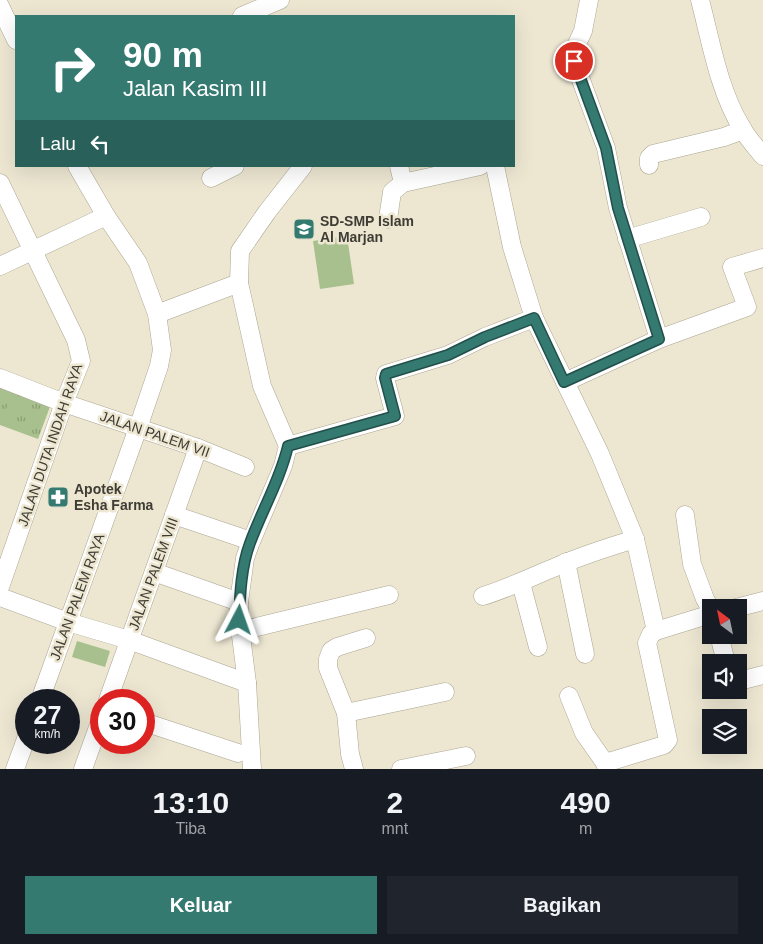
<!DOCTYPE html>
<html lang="id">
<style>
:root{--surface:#171b24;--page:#20242c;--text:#f1f3f6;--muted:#9ea1a6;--accent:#347a71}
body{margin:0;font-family:Arial,sans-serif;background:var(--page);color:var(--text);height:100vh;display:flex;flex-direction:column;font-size:19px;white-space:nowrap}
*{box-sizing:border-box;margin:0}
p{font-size:16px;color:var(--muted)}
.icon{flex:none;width:28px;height:28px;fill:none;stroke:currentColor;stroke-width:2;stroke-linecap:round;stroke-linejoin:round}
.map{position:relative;height:769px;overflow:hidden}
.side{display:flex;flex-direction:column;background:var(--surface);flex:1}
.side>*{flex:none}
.top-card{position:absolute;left:15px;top:15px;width:500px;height:152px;border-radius:0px;box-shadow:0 5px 20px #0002;background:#347a71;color:#fff;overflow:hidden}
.needle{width:32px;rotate:327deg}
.fabs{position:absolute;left:702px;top:599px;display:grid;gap:10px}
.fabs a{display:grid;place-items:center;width:45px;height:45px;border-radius:0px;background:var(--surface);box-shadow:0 5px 20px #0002;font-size:25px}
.speed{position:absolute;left:15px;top:689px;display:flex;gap:10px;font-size:25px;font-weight:700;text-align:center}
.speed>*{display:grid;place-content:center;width:65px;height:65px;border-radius:50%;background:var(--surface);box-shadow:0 5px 20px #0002;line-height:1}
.speed small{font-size:12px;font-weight:400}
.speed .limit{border:8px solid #d22;background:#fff;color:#111}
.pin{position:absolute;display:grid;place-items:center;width:42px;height:42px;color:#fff;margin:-21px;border:2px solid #fff;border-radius:50%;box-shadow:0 1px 5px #0007}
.me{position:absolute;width:55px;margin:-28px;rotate:4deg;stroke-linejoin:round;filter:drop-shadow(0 0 4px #0008)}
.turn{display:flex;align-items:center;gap:18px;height:105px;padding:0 25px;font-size:22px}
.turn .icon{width:65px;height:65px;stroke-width:2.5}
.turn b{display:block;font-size:35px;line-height:42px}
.then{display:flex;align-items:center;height:48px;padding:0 25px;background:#0003;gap:10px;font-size:19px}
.eta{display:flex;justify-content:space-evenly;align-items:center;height:85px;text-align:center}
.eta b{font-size:30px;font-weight:700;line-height:35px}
.action{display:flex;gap:10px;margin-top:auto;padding:10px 25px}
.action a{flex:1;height:58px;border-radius:0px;background:var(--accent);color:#fff;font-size:20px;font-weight:700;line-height:58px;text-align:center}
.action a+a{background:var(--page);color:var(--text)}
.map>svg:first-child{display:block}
.grass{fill:url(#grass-tufts)}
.garden{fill:#a8c08d}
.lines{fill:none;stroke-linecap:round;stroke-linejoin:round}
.minor-casing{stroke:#aba592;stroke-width:19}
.minor{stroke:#fff;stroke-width:18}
.route-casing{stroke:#224f49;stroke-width:12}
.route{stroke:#347a71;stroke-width:9}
.labels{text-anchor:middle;stroke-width:5;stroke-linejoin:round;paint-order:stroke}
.poi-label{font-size:14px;font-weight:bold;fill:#3e3c34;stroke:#ede7d2;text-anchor:start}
.street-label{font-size:14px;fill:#3e3c34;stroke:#ede7d2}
</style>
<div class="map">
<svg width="763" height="769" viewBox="0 0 763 769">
<defs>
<pattern id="grass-tufts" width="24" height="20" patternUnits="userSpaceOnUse" patternTransform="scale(1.25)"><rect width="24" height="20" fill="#a8c08d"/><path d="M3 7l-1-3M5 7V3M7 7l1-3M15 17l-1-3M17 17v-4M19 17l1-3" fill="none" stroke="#8a9d74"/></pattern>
</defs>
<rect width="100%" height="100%" fill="#ede7d2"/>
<path class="grass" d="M0 385 51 404 38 439 0 425Z"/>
<g class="garden">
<path d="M347 236 354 284 320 289 313 241Z"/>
<path d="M10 399 34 409 30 419 6 409Z"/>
<path d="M77 641 110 651 105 667 72 657Z"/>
</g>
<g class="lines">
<g class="minor-casing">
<g id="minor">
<path d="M589 0 583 31 574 50V61L606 148 618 208 659 339"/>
<path d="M700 0C711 42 719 91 742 128 747 138 756 147 763 156"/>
<path d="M0 6 16 40"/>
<path d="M242 16 280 0"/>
<path d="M649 165V158L653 154 724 137 743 130"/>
<path d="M399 166 403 183"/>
<path d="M495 166 512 247 534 318 600 454 635 539 656 631"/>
<path d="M211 178 235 166"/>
<path d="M0 183 76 340 81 361 64 403 0 587"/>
<path d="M388 219 392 192 403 183 480 166"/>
<path d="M627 239 701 217"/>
<path d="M0 266 106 216"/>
<path d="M157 314 239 283"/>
<path d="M0 378 64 403 198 448 245 467"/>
<path d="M565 382 659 339 747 307 732 267 763 258"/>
<path d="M288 446 395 416 385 378 386 374 448 355 485 337 534 318"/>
<path d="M174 515 251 541"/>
<path d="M685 515 692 564 705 599 711 610"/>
<path d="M566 562 585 654"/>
<path d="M154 572 239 602"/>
<path d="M521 583 538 647"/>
<path d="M483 596C509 588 533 576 558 566 583 555 609 547 635 539"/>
<path d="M0 597 68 622 129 640 247 683"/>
<path d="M736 608 763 601"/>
<path d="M240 631 389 595"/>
<path d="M719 635 726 662"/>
<path d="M739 681 763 675"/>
<path d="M569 696 584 733 605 763"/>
<path d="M40 700 138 428 159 366 162 350 157 314 138 263 106 216 77 166"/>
<path d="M108 700 198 448"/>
<path d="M346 713 445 692"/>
<path d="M144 722 238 753"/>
<path d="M15 769 26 739"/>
<path d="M83 769 101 719"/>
<path d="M252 769 247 683 239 620V602L245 558 250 544 283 466 288 446 262 386 239 283 240 251 267 212 303 166"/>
<path d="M354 769 350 754 346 713 328 668V659L331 651 337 647 366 638"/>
<path d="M401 769 466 756"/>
<path d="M608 769 605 763 664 745 668 740 647 643 651 634 656 631 711 614"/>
</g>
</g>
<use href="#minor" class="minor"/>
</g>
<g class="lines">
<g class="route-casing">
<path id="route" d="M239 620C240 595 241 567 250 543 262 510 280 480 288 446L395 416 385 378 386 374 448 355 485 337 534 318 564 382 659 339 618 208 606 148 574 61"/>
</g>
<use href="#route" class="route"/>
</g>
<defs>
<g id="school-square" transform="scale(1.125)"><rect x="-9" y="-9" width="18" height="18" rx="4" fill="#347a71" stroke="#ede7d2"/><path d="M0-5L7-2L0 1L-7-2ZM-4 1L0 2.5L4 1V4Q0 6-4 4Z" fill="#fff"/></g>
<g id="pharmacy-square" transform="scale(1.125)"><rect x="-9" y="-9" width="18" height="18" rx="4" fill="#347a71" stroke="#ede7d2"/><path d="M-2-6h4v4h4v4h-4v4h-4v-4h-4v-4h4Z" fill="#fff"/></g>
</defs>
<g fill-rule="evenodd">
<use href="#school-square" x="304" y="229"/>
<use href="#pharmacy-square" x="58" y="497"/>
</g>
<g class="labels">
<g class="poi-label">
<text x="320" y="226">SD-SMP Islam<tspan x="320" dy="16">Al Marjan</tspan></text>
<text x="74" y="494">Apotek<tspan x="74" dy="16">Esha Farma</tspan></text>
</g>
<g class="street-label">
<text transform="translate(155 434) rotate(19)" y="5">JALAN PALEM VII</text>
<text transform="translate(50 445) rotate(-71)" y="5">JALAN DUTA INDAH RAYA</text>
<text transform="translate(153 574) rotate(-70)" y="5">JALAN PALEM VIII</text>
<text transform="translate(77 597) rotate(-70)" y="5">JALAN PALEM RAYA</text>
</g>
</g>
</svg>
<div class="fabs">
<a><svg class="needle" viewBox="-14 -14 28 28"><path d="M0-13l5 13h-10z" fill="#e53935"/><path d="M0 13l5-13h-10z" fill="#9ea1a6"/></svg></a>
<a><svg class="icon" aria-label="sound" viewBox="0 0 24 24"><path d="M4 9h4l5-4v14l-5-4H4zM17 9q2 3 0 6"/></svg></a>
<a><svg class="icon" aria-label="layers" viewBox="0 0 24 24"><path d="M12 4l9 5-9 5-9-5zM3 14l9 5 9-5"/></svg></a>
</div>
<div class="speed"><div>27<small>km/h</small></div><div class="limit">30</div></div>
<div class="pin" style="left:574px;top:61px;background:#d93025"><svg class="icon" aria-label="arrive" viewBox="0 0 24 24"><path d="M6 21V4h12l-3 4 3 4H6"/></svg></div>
<svg class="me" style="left:239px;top:620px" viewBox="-20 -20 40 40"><path d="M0-17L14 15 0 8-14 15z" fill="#347a71" stroke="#fff" stroke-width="4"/></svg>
<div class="top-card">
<div class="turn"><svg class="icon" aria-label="right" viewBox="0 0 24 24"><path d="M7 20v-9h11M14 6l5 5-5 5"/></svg><div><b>90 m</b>Jalan Kasim III</div></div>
<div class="then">Lalu<svg class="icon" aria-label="left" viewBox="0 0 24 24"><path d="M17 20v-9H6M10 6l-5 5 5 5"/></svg></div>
</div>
</div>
<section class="side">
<div class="eta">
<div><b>13:10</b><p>Tiba</p></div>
<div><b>2</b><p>mnt</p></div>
<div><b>490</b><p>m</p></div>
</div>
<div class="action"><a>Keluar</a><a>Bagikan</a></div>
</section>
